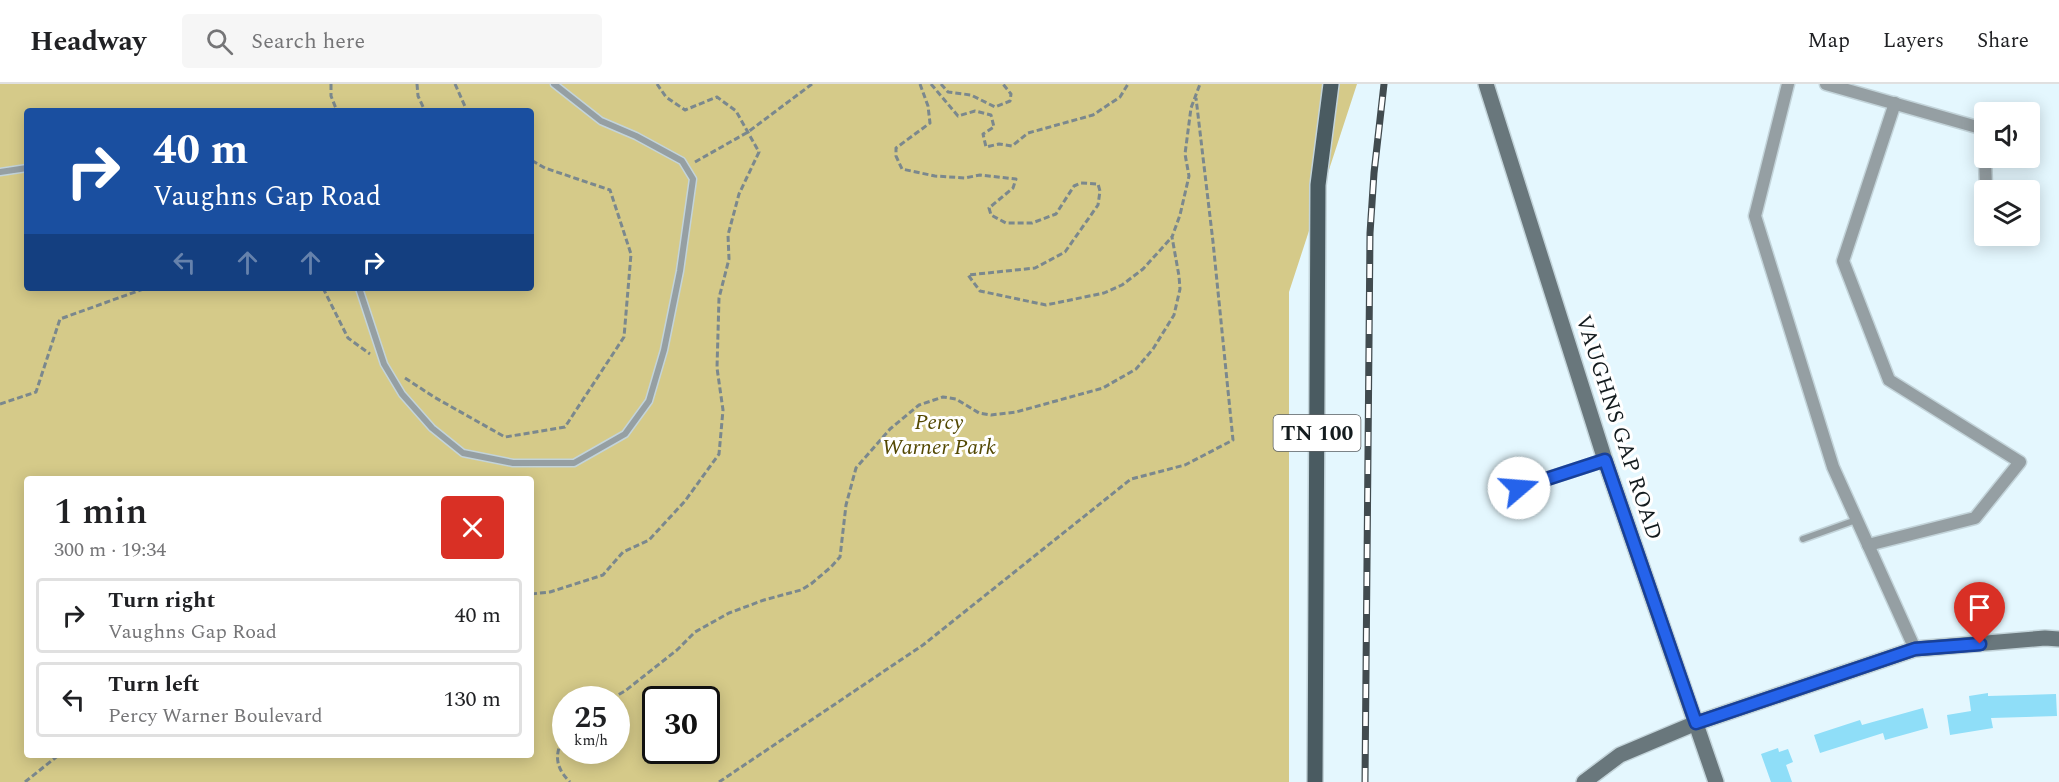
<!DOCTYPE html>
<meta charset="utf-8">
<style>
:root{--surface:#fff;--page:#f6f6f6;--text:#202124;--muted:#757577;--line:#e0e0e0}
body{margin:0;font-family:Spectral,serif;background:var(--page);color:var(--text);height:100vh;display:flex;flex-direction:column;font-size:22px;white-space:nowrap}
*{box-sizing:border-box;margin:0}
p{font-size:20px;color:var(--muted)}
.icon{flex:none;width:33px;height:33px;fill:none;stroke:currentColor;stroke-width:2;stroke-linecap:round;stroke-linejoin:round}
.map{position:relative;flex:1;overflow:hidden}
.sheet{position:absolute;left:24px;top:392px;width:510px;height:282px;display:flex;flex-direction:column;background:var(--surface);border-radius:6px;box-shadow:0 3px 15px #0003}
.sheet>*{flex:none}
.top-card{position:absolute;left:24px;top:24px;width:510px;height:183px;border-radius:6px;box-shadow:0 3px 15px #0003;background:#1a4fa0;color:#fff;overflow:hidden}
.controls{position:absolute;left:1974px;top:18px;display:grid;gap:12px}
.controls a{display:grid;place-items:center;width:66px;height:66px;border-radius:6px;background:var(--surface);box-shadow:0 3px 15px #0003;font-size:30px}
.speed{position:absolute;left:552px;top:602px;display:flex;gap:12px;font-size:30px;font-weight:700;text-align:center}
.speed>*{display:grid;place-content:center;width:78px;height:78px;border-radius:50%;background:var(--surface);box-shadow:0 3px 15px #0003;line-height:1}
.speed small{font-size:15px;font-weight:400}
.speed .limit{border:3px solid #111;border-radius:9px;background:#fff;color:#111}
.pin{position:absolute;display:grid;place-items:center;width:51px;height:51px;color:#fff;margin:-62px -26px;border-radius:50% 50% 50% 0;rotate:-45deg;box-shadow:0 0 6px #0007}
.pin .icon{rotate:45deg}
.me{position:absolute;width:66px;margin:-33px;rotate:72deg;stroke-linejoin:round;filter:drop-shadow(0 0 4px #0008)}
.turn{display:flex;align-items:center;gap:21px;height:126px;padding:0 30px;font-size:27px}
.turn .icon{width:78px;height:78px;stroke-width:2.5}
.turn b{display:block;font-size:42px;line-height:51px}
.lanes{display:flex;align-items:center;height:57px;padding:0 30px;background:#0003;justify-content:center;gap:30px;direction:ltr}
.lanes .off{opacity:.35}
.round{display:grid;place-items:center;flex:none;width:63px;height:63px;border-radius:6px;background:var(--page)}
.overview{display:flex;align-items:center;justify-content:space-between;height:102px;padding:0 30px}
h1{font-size:36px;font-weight:600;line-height:45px}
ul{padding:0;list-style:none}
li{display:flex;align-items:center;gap:18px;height:75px;margin:0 12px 9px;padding:0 18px;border:3px solid var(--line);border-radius:6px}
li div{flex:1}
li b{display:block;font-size:22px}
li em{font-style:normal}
header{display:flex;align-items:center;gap:36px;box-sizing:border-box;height:84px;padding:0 30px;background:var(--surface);border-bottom:2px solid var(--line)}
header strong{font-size:28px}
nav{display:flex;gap:33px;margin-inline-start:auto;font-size:21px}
.search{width:420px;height:54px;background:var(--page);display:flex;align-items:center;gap:15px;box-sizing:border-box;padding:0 21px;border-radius:6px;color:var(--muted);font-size:22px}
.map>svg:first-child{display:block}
.green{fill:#d5ca89;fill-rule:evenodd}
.building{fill:#8fdef8}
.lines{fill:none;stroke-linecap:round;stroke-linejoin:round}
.lane-casing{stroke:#c3d4da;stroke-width:9}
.street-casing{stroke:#c3d4da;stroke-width:15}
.secondary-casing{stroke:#c3d4da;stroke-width:18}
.primary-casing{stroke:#c3d4da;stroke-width:18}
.path{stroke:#7b888d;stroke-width:3;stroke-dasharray:6 3;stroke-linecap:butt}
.lane{stroke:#959fa3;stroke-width:6}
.street{stroke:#959fa3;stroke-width:12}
.secondary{stroke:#69777c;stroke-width:15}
.primary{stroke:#4a5b61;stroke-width:15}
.rail-casing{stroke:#414b4f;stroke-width:7}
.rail{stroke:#fff;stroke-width:4.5;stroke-dasharray:14;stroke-linecap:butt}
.route-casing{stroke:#184099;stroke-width:15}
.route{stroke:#2563eb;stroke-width:10}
.labels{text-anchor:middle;stroke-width:6;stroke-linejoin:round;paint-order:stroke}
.shield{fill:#fff;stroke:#5a5f62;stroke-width:1.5}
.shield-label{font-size:21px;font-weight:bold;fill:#131b1e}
.park-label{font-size:22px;font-style:italic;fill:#534802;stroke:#fff}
.street-label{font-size:22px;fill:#131b1e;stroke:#fff}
</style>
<header>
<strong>Headway</strong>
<div class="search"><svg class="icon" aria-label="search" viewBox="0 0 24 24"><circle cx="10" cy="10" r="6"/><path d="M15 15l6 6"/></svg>Search here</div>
<nav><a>Map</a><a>Layers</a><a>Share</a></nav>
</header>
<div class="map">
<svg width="2059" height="698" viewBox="0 0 2059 698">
<rect width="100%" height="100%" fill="#e4f7fe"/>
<path class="green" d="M0 0H1357L1289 208V698H0ZM27 27H531V204H27ZM27 394H531V670H27ZM566 615H616V666H566ZM656 615H706V666H656Z"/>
<g class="building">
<path d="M1988 609V612L2056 610 2057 632 1991 634 1993 644 1950 651 1947 631 1971 627 1969 612Z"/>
<path d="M1923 624 1928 644 1885 656 1883 649 1820 669 1814 651 1860 636 1862 641Z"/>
<path d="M1778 664 1779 668 1788 665 1793 678 1786 681 1792 698H1771L1761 670Z"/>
</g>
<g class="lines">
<g class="lane-casing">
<g id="lane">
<path d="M0 88 27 84"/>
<path d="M359 204 384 280 402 310 432 344 463 369 513 379H574L625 350 649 317 664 266 680 187 693 95 682 77 636 52 601 37 554 0"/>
<path d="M1803 455 1856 436"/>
</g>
</g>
<g class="street-casing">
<g id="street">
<path d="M1788 0 1755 132 1833 383 1915 565"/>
<path d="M1826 0 1984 45"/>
<path d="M1985 74 1986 104"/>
<path d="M1519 404 1605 376"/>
<path d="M1868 461 1975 434 2020 378 1889 296 1843 177 1895 19"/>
</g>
</g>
<g class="secondary-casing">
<g id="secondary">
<path d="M1486 0 1605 376 1716 698"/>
<path d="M1584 698 1620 671 1696 639 1915 565 2045 554 2059 555"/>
</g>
</g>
<g class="primary-casing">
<path id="primary" d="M1315 698 1318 101 1331 0"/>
</g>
<g class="path">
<path d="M331 0V12L337 27"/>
<path d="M417 0 418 12 425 27"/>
<path d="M455 0 467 27"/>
<path d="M920 0 928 22 930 39 896 64V72L902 85 935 92 965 94 980 91 1016 95 1013 104 989 124 991 131 1006 139H1032L1056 130 1074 102 1081 99 1098 100 1100 107 1098 121 1065 168 1035 184 968 191 980 207 1046 221 1104 209 1122 201 1143 185 1172 153"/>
<path d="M931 0 958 32 975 27 991 31 994 43 983 50 986 63 999 60 1012 62 1028 49 1093 31 1120 13 1128 0"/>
<path d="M941 0 948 8 971 11 995 23 1010 17 1011 10 1003 0"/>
<path d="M695 78 748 48 812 0"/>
<path d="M323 204 348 254 370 270"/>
<path d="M405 294 434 313 505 353 565 343 624 253 631 170 610 106 545 84 531 76"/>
<path d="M0 320 36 308 60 235 146 204"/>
<path d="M531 510 550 508 603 491 623 468 649 456 685 417 719 370 723 326 717 284 719 214 729 175 728 151 739 110 759 68 736 27 717 13 685 26 666 13 657 0"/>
<path d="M611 615 625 607 677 566 695 548 729 529 764 516 801 506 811 500 831 483 840 473 846 421 856 384 890 345 919 321 943 313 956 315 979 329 991 331 1016 328 1103 304 1136 285 1153 265 1174 231 1180 205 1179 192 1172 153 1180 131 1189 92 1185 70 1191 24 1200 0"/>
<path d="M566 648C555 668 553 681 570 698"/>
<path d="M25 698 60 670"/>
<path d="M719 698 923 561 1131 395 1185 381 1233 356 1213 158 1196 14"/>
</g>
<use href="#lane" class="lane"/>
<use href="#street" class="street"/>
<use href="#secondary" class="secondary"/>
<use href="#primary" class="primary"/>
<g class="rail-casing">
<path id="rail" d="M1365 698 1370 149 1374 89 1384 0"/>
</g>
<use href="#rail" class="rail"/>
</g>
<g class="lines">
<g class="route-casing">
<path id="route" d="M1519 404 1605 376 1696 639 1915 565 1980 560"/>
</g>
<use href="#route" class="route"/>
</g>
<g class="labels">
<rect class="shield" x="1273.5" y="331" width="87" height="36" rx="4.5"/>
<g class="shield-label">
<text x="1317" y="356">TN 100</text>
</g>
<g class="park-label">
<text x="939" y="345">Percy<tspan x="939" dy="25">Warner Park</tspan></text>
</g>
<g class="street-label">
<text transform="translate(1620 343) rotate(72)" y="8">VAUGHNS GAP ROAD</text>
</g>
</g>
</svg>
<div class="controls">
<a><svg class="icon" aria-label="sound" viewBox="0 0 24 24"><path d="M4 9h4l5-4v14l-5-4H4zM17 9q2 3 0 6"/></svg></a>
<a><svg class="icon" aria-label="layers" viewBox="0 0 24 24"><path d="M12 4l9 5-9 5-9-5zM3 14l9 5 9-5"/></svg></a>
</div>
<div class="speed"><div>25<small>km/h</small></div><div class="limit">30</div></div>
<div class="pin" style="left:1980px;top:560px;background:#d93025"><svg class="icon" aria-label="arrive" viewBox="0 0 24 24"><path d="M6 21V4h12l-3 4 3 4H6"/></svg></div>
<svg class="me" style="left:1519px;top:404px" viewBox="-20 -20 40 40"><circle r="19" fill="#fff"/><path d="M0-13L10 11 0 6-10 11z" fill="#2563eb"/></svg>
<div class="top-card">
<div class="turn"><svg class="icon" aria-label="right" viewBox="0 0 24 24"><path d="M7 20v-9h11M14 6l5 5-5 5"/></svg><div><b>40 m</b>Vaughns Gap Road</div></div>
<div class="lanes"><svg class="icon off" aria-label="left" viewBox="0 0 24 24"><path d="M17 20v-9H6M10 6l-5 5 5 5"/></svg><svg class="icon off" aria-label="ahead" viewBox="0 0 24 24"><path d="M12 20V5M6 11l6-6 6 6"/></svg><svg class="icon off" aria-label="ahead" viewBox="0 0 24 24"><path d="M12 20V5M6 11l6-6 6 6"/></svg><svg class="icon" aria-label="right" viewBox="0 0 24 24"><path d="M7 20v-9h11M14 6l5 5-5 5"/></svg></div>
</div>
<section class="sheet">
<div class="overview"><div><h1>1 min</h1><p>300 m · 19:34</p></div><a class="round" style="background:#d93025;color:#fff"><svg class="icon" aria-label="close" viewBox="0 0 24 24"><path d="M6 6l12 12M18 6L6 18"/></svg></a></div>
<ul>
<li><svg class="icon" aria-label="right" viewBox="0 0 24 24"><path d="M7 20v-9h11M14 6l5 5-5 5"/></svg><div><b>Turn right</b><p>Vaughns Gap Road</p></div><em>40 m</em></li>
<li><svg class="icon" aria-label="left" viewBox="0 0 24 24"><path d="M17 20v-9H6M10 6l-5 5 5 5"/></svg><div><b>Turn left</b><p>Percy Warner Boulevard</p></div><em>130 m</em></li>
</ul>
</section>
</div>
